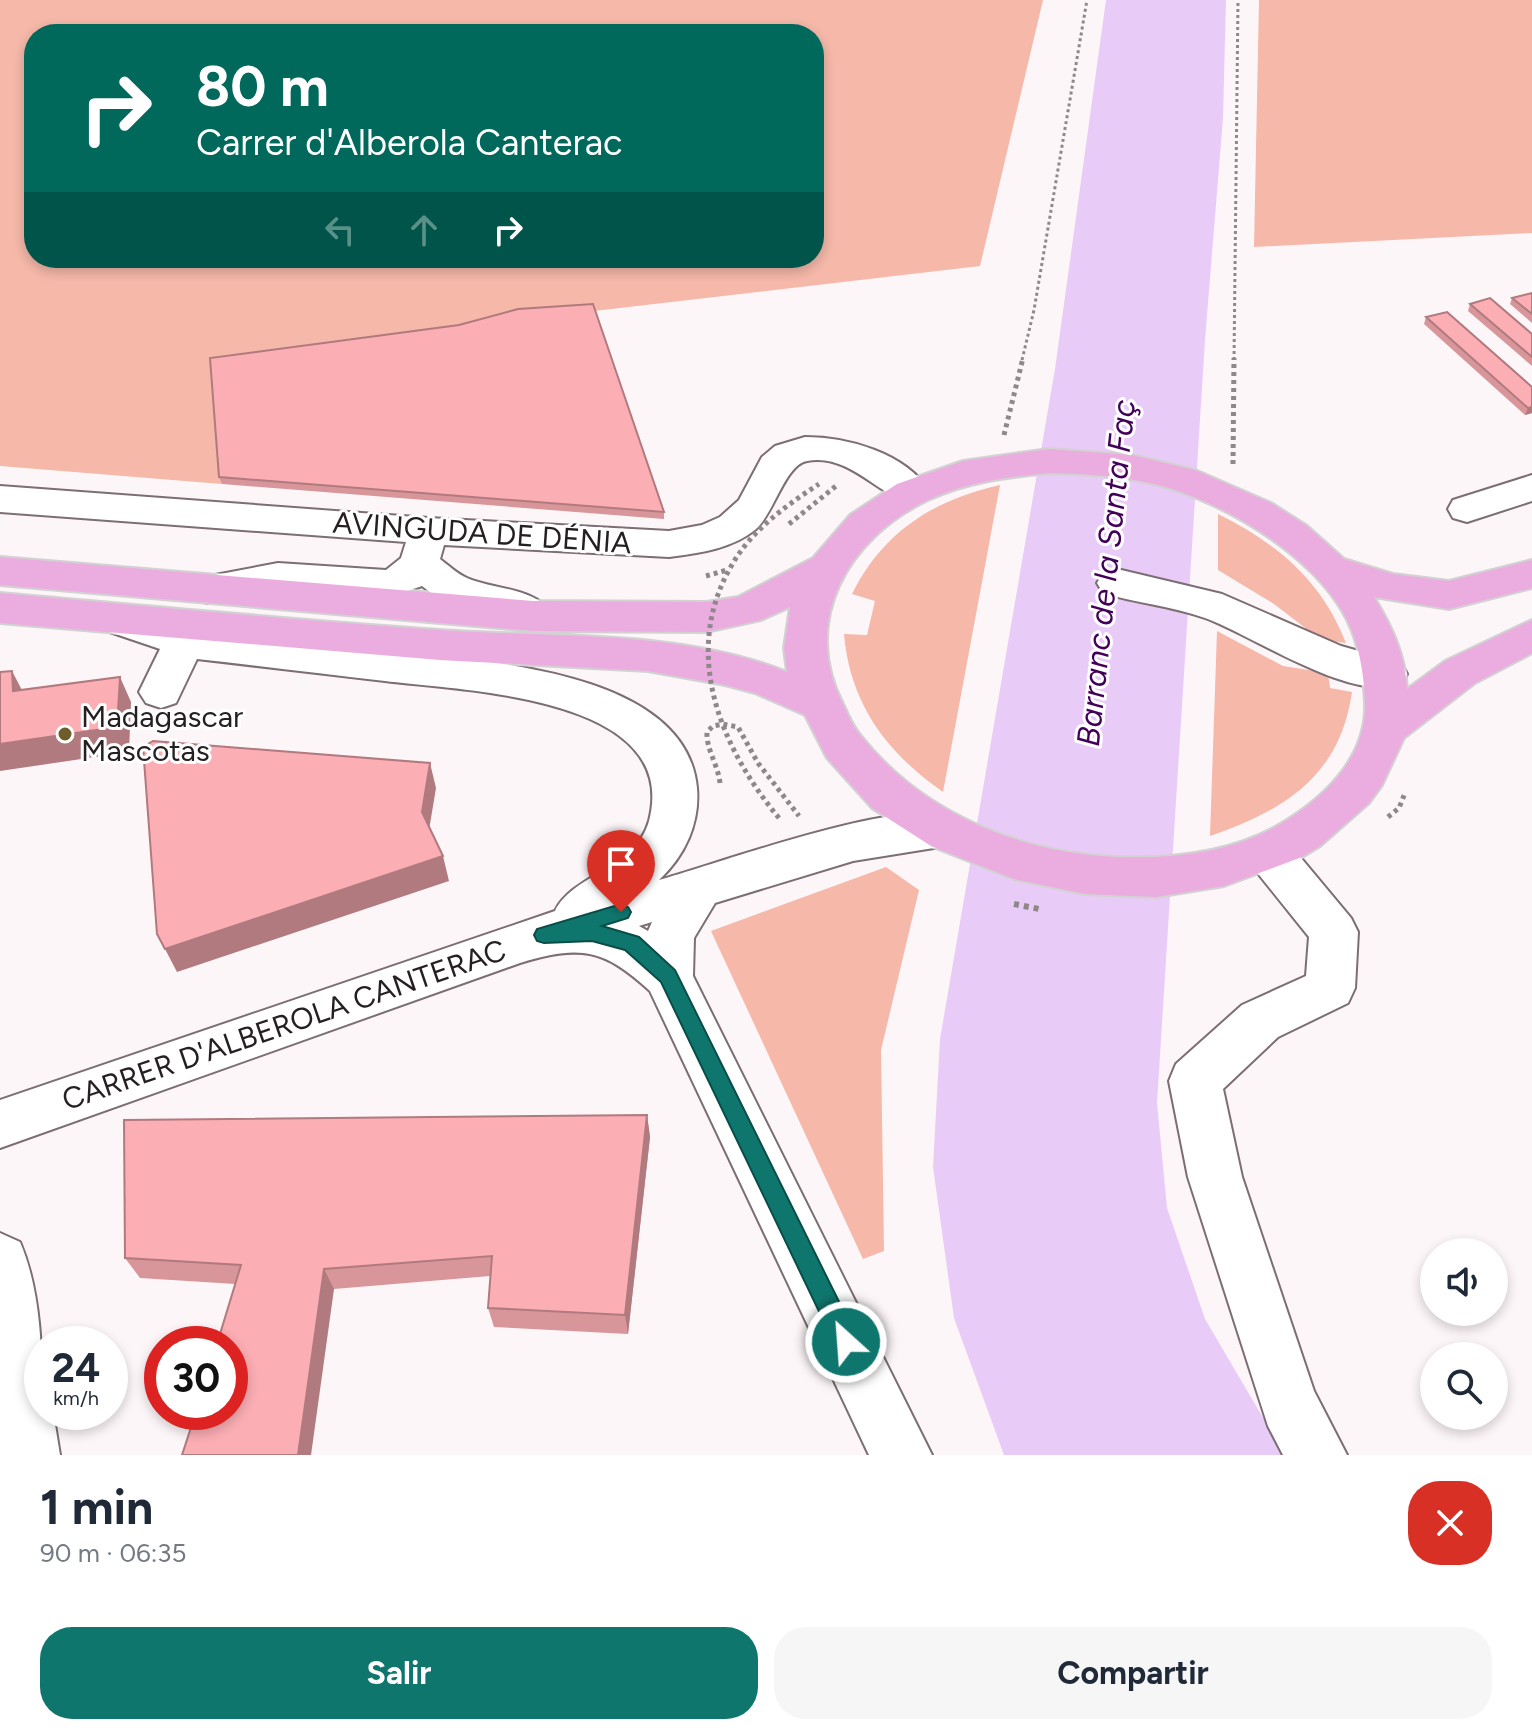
<!DOCTYPE html>
<html lang="es">
<meta charset="utf-8">
<style>
:root{--surface:#fff;--page:#f6f6f7;--text:#1f2937;--muted:#747a83;--accent:#0f766e}
body{margin:0;font-family:Figtree,sans-serif;background:var(--page);color:var(--text);height:100vh;display:flex;flex-direction:column;font-size:30px;white-space:nowrap}
*{box-sizing:border-box;margin:0}
p{font-size:26px;color:var(--muted)}
.icon{flex:none;width:44px;height:44px;fill:none;stroke:currentColor;stroke-width:2;stroke-linecap:round;stroke-linejoin:round}
.map{position:relative;height:1455px;overflow:hidden}
.sheet{display:flex;flex-direction:column;background:var(--surface);flex:1}
.sheet>*{flex:none}
.hud{position:absolute;left:24px;top:24px;width:800px;height:244px;border-radius:32px;box-shadow:0 4px 12px #0003;background:#00695c;color:#fff;overflow:hidden}
.fabs{position:absolute;left:1420px;top:1238px;display:grid;gap:16px}
.fabs a{display:grid;place-items:center;width:88px;height:88px;border-radius:50%;background:var(--surface);box-shadow:0 4px 12px #0003;font-size:40px}
.speed{position:absolute;left:24px;top:1326px;display:flex;gap:16px;font-size:40px;font-weight:700;text-align:center}
.speed>*{display:grid;place-content:center;width:104px;height:104px;border-radius:50%;background:var(--surface);box-shadow:0 4px 12px #0003;line-height:1}
.speed small{font-size:20px;font-weight:400}
.speed .limit{border:12px solid #d22;background:#fff;color:#111}
.pin{position:absolute;display:grid;place-items:center;width:68px;height:68px;color:#fff;margin:-82px -34px;border-radius:50% 50% 50% 0;rotate:-45deg;box-shadow:0 0 8px #0007}
.pin .icon{rotate:45deg}
.me{position:absolute;width:88px;margin:-44px;rotate:334deg;stroke-linejoin:round;filter:drop-shadow(0 0 6px #0008)}
.turn{display:flex;align-items:center;gap:28px;height:168px;padding:0 40px;font-size:36px}
.turn .icon{width:104px;height:104px;stroke-width:2.5}
.turn b{display:block;font-size:56px;line-height:68px}
.lanes{display:flex;align-items:center;height:76px;padding:0 40px;background:#0003;justify-content:center;gap:40px;direction:ltr}
.lanes .off{opacity:.35}
.round{display:grid;place-items:center;flex:none;width:84px;height:84px;border-radius:32px;background:var(--page)}
.summary{display:flex;align-items:center;justify-content:space-between;height:136px;padding:0 40px}
h1{font-size:48px;font-weight:700;line-height:60px}
.action{display:flex;gap:16px;margin-top:auto;padding:16px 40px}
.action a{flex:1;height:92px;border-radius:32px;background:var(--accent);color:#fff;font-size:32px;font-weight:700;line-height:92px;text-align:center}
.action a+a{background:var(--page);color:var(--text)}
.map>svg:first-child{display:block}
.green{fill:#f5b8a9;fill-rule:evenodd}
.water{fill:#e9cbf7}
.lines{fill:none;stroke-linecap:round;stroke-linejoin:round}
.minor-casing{stroke:#7c6e73;stroke-width:4}
.major-casing{stroke:#d3d2d3;stroke-width:4}
.path-far2{stroke:#8f888b;stroke-width:3;stroke-dasharray:3 3;stroke-linecap:butt}
.path-far1{stroke:#8f888b;stroke-width:5;stroke-dasharray:4 4;stroke-linecap:butt}
.path{stroke:#8f888b;stroke-width:6;stroke-dasharray:5 5;stroke-linecap:butt}
.minor{fill:#fff;fill-rule:evenodd}
.major{fill:#ebacdf;fill-rule:evenodd}
.path-bridge{stroke:#8f888b;stroke-width:5;stroke-dasharray:4 4;stroke-linecap:butt}
.wall{fill:#d8969b}
.shaded-wall{fill:#b07a7e}
.building{fill:#fbaeb4;stroke:#b07a7e;stroke-width:2}
.route{fill:#0f766e;stroke:#0a4d48;stroke-width:2}
.poi-dot{fill:#6c5d2a;stroke:#fff;stroke-width:3}
.labels{text-anchor:middle;stroke-width:6;stroke-linejoin:round;paint-order:stroke}
.street-label{font-size:30px;fill:#251f21;stroke:#fff}
.poi-label{font-size:30px;fill:#251f21;stroke:#fff;text-anchor:start}
.water-label{font-size:32px;font-style:italic;fill:#420058;stroke:#fff}
</style>
<div class="map">
<svg width="1532" height="1455" viewBox="0 0 1532 1455">
<rect width="100%" height="100%" fill="#fdf6f9"/>
<g class="green">
<path d="M0 0H1043L980 266 594 311 212 365 222 484 0 466ZM34 34H814V258H34Z"/>
<path d="M1259 0H1532V233L1254 247Z"/>
<path d="M1000 485 943 792C887 753 850 704 844 634L867 635 875 601 852 594C883 532 933 500 1000 485Z"/>
<path d="M1218 514C1277 543 1322 581 1346 643L1321 640 1274 604 1218 570Z"/>
<path d="M1217 631 1283 666 1328 673 1330 688 1352 692C1340 776 1285 810 1210 836Z"/>
<path d="M886 867 919 890 881 1050 884 1251 863 1259 711 931Z"/>
</g>
<path class="water" d="M1106 0H1226L1223 118 1205 340 1157 1103 1167 1208 1205 1319 1285 1455H1004L954 1318 933 1167 940 1039 1055 369Z"/>
<g class="lines">
<g class="minor-casing">
<g id="minor">
<path d="M805 437C848 437 906 453 930 492L925 501C886 511 857 452 807 461 785 465 774 513 756 529 732 549 699 553 669 557L444 545 440 559C448 565 457 574 467 578 494 590 537 587 554 616L548 626 533 631 518 626 485 611 439 599 422 586 387 598 278 591 208 603 194 599 188 589 194 579 278 563 386 570 401 558 406 542 0 512V486L429 518 669 531 702 525 720 517 739 500 762 457 775 446Z"/>
<path d="M1532 475V501L1467 522 1453 518 1448 509 1453 500Z"/>
<path d="M1117 569 1222 594 1341 646 1401 663 1407 674 1401 685C1348 701 1256 637 1205 618 1172 606 1136 603 1103 593L1097 583 1103 573Z"/>
<path d="M116 604C141 612 166 624 192 628 258 636 325 643 391 651 479 661 686 669 697 788 700 823 685 856 659 880 723 862 900 797 956 816L963 829 956 842 940 847 853 861 715 903 694 938 693 976 932 1455H869L650 991C603 948 580 945 520 963L0 1148V1100L555 911C573 874 636 868 649 821 682 695 462 691 385 681 322 674 260 666 197 659L176 703 161 708 146 703 139 692 160 649 101 629 95 619 101 609ZM652 922 648 931 639 926Z"/>
<path d="M1269 834 1286 840 1351 918 1358 932 1355 988 1348 1003 1278 1037 1223 1089 1242 1177 1314 1391 1347 1455H1283L1268 1426 1188 1177 1169 1081 1176 1064 1242 1005 1306 976 1309 937 1252 866 1246 853 1252 840Z"/>
<path d="M0 1233 20 1242C42 1294 42 1356 42 1412H53L60 1455H0Z"/>
</g>
</g>
<g class="major-casing">
<path id="major" d="M1049 449 1132 455 1195 470 1271 503 1307 526 1344 559 1393 574 1449 581 1532 560V588L1449 609 1374 597C1392 627 1405 654 1407 689L1445 661 1532 620V653L1475 683 1404 738 1382 785 1369 803 1320 846 1302 857 1224 886 1156 897 1085 894 1014 879 931 846 872 808 827 758 805 715 755 693 725 685 648 671 440 660 0 623V593C147 606 293 620 440 630 554 638 679 629 787 672L784 648 790 607 761 620 706 632 533 631 0 585V557L533 601 706 602 738 597 813 558 850 515 897 484 963 461ZM1049 473C1086 474 1123 476 1158 485 1228 503 1325 562 1352 631 1361 655 1364 678 1365 703 1367 755 1328 794 1287 820 1237 852 1176 859 1118 857 1020 853 923 814 861 736 853 727 848 715 843 704 800 621 848 538 928 500 967 482 1007 477 1049 473Z"/>
</g>
<g class="path-far2">
<path d="M1022 360 1034 310 1087 0"/>
<path d="M1234 360 1238 0"/>
</g>
<g class="path-far1">
<path d="M1004 435 1023 358"/>
<path d="M1233 464 1234 358"/>
<path d="M789 524 836 486"/>
<path d="M706 576 727 570"/>
<path d="M720 783C718 765 706 749 707 732L713 726 723 724 738 727 758 763 799 816"/>
<path d="M1388 817 1399 808 1405 793"/>
</g>
<path class="path" d="M1014 904 1039 909"/>
<use href="#minor" class="minor"/>
<use href="#major" class="major"/>
<path class="path-bridge" d="M779 818C720 747 680 651 733 563 753 529 787 505 819 484"/>
</g>
<g class="wall">
<path d="M1532 293V323L1510 304 1512 298Z"/>
<path d="M1470 304 1532 334V366L1468 311Z"/>
<path d="M1426 317 1532 387V413L1525 415 1424 324Z"/>
<path d="M219 477 664 512V519L222 484Z"/>
<path d="M647 1115 650 1137 628 1334 494 1327 488 1308 490 1276 334 1289 235 1284 140 1278 125 1258Z"/>
</g>
<g class="shaded-wall">
<path d="M1532 407V413L1525 415 1528 408Z"/>
<path d="M12 671 25 696 13 691Z"/>
<path d="M120 677 131 702 129 752 0 771V744Z"/>
<path d="M430 763 436 788 428 836 422 812Z"/>
<path d="M443 856 449 881 177 972 165 949Z"/>
<path d="M647 1115 650 1137 628 1334 625 1315Z"/>
<path d="M324 1269 334 1289 311 1455H298Z"/>
</g>
<g class="building">
<path d="M1532 293V314L1512 298Z"/>
<path d="M1490 298 1532 334V357L1470 304Z"/>
<path d="M593 304 664 512 219 477 210 358 459 325 518 309Z"/>
<path d="M1447 312 1532 387V407L1528 408 1426 317Z"/>
<path d="M12 671 13 691 120 677 117 727 0 744V672Z"/>
<path d="M153 741 430 763 422 812 443 856 165 949 157 934 143 747Z"/>
<path d="M647 1115 625 1315 488 1308 492 1256 324 1269 298 1455H182L196 1412H230V1344H217L241 1265 125 1258 124 1120Z"/>
</g>
<path class="route" d="M621 904 628 907 631 912 628 918 602 926 639 937 675 970 855 1334 858 1342 855 1351 846 1355 838 1351 661 982 625 950 592 941 544 943 537 941 534 935 537 929Z"/>
<circle class="poi-dot" cx="65" cy="734" r="8"/>
<g class="labels">
<g class="street-label">
<text transform="translate(482 533) rotate(4)" y="10">AVINGUDA DE DÉNIA</text>
<text transform="translate(284 1025) rotate(-19)" y="10">CARRER D'ALBEROLA CANTERAC</text>
</g>
<g class="poi-label">
<text x="81" y="727">Madagascar<tspan x="81" dy="34">Mascotas</tspan></text>
</g>
<g class="water-label">
<text transform="translate(1106 573) rotate(-84)" y="11">Barranc de la Santa Faç</text>
</g>
</g>
</svg>
<div class="fabs">
<a><svg class="icon" aria-label="sound" viewBox="0 0 24 24"><path d="M4 9h4l5-4v14l-5-4H4zM17 9q2 3 0 6"/></svg></a>
<a><svg class="icon" aria-label="search" viewBox="0 0 24 24"><circle cx="10" cy="10" r="6"/><path d="M15 15l6 6"/></svg></a>
</div>
<div class="speed"><div>24<small>km/h</small></div><div class="limit">30</div></div>
<div class="pin" style="left:621px;top:912px;background:#d93025"><svg class="icon" aria-label="arrive" viewBox="0 0 24 24"><path d="M6 21V4h12l-3 4 3 4H6"/></svg></div>
<svg class="me" style="left:846px;top:1342px" viewBox="-20 -20 40 40"><circle r="17" fill="#0f766e" stroke="#fff" stroke-width="3"/><path d="M0-11L8 9 0 5-8 9z" fill="#fff"/></svg>
<div class="hud">
<div class="turn"><svg class="icon" aria-label="right" viewBox="0 0 24 24"><path d="M7 20v-9h11M14 6l5 5-5 5"/></svg><div><b>80 m</b>Carrer d'Alberola Canterac</div></div>
<div class="lanes"><svg class="icon off" aria-label="left" viewBox="0 0 24 24"><path d="M17 20v-9H6M10 6l-5 5 5 5"/></svg><svg class="icon off" aria-label="ahead" viewBox="0 0 24 24"><path d="M12 20V5M6 11l6-6 6 6"/></svg><svg class="icon" aria-label="right" viewBox="0 0 24 24"><path d="M7 20v-9h11M14 6l5 5-5 5"/></svg></div>
</div>
</div>
<section class="sheet">
<div class="summary"><div><h1>1 min</h1><p>90 m · 06:35</p></div><a class="round" style="background:#d93025;color:#fff"><svg class="icon" aria-label="close" viewBox="0 0 24 24"><path d="M6 6l12 12M18 6L6 18"/></svg></a></div>
<div class="action"><a>Salir</a><a>Compartir</a></div>
</section>
